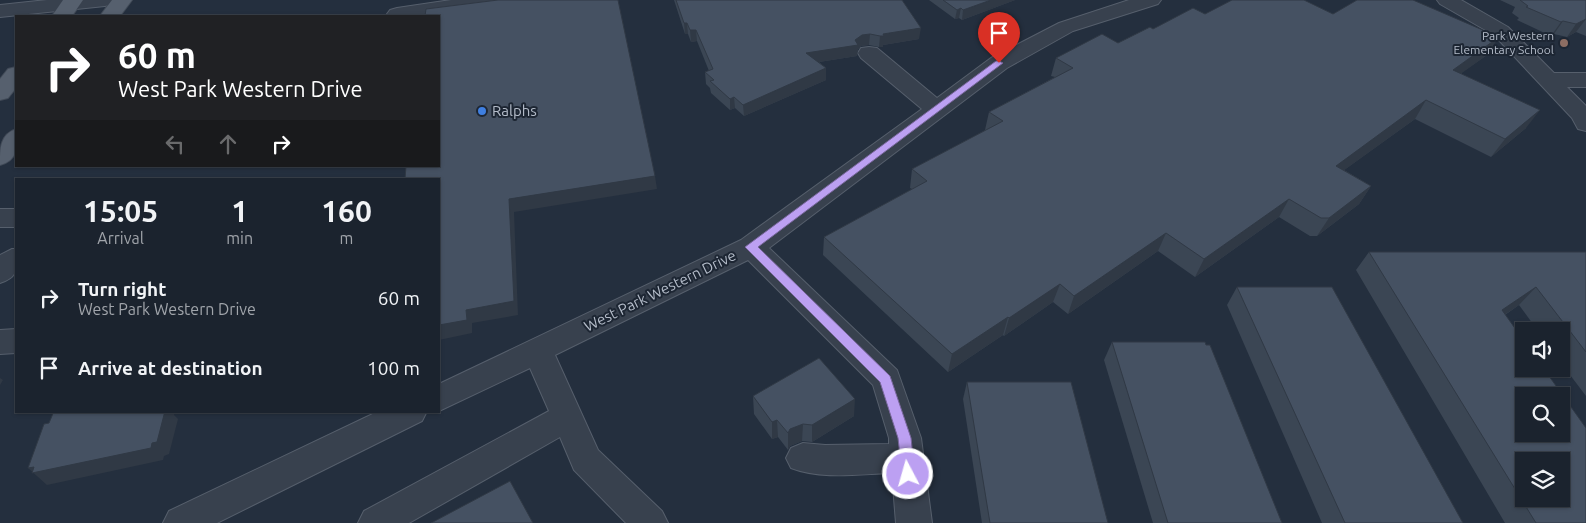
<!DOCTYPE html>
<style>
:root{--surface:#1b232e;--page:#242b36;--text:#f1f3f6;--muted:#a0a4aa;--line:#39404a}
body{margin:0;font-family:Ubuntu,sans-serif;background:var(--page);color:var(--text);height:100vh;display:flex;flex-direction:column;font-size:19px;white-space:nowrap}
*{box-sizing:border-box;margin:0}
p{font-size:16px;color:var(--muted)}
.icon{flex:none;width:28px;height:28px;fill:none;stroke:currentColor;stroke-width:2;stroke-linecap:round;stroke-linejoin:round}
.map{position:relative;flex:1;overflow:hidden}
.drawer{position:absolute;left:15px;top:178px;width:425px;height:235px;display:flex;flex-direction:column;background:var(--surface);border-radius:0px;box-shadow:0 1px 4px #0004,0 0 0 1px var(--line)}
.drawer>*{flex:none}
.banner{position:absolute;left:15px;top:15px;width:425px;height:152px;border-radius:0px;box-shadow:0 1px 4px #0004,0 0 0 1px var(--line);background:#202124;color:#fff;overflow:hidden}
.buttons{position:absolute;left:1515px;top:322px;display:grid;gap:10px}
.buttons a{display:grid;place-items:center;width:55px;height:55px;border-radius:0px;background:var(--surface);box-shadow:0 1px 4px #0004,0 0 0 1px var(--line);font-size:25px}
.pin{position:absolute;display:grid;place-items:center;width:42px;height:42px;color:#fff;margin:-51px -21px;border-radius:50% 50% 50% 0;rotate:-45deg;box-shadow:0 0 5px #0007}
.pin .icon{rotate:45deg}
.me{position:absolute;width:55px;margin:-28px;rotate:354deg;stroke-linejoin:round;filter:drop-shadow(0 0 4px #0008)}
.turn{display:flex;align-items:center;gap:18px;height:105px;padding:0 20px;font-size:22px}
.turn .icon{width:65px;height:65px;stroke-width:2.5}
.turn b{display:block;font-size:35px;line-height:42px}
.lanes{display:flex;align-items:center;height:48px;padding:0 20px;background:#0003;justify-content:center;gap:25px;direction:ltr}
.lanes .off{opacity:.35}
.eta{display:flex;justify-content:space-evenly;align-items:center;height:85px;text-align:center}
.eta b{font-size:30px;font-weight:600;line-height:35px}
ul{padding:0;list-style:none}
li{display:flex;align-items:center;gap:15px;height:70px;padding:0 20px}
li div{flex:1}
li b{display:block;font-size:19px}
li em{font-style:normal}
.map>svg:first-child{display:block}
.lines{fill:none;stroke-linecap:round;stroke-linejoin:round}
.minor-casing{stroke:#565f6c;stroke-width:2}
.major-casing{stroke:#414a57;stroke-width:2}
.minor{fill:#38414e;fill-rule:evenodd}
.major{fill:#56606e;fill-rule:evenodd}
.wall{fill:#3b4654}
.shaded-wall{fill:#303945}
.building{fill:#455162;stroke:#303945;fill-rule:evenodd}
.route{fill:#bca0f2;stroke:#7a689d}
.education-dot{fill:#8d6e63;stroke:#1d2633;stroke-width:2}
.shop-dot{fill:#3f7fe0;stroke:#1d2633;stroke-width:2}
.labels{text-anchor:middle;stroke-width:4;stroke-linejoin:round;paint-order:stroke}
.far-poi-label{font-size:12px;fill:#b4bcc9;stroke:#1d2633;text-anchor:end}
.poi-label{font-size:15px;fill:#b4bcc9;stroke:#1d2633;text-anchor:start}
.street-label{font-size:15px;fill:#b4bcc9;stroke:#1d2633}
</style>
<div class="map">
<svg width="1586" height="523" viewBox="0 0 1586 523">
<rect width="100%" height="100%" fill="#242f3e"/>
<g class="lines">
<g class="minor-casing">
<g id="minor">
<path d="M47 0H115L112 4 105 6 0 17V5Z"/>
<path d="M451 0H501L498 4 491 6 423 16H388L387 14 390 10 397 8Z"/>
<path d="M1129 0H1161L1158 4 1073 31 1007 68 769 248 897 370 921 438 932 523H896L892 473C859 474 822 480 791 468L786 458 791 448 803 443 825 445 889 444V438L873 385 748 260 555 355 598 450 662 511 668 523H626L574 470 560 437 409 523H358L364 511 549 411 530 368 439 411V384L741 240 922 109 861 58 858 53 861 48 869 47 877 48 937 98 991 58 1059 23Z"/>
<path d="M1437 0H1461L1508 27 1554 73H1586V87H1567L1586 106V131L1578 129 1572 118 1494 35 1440 4Z"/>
<rect x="0" y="209" width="16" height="18"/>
<path d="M12 249H16C16 267 20 277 0 283V255Z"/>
<path d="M16 329V353L0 354V330Z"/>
<path d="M379 411H427L422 421 217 523H163L169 511Z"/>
</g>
</g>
<g class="major-casing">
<g id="major">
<path d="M63 0H83L72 16H52Z"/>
<path d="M112 0H132L120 16H100Z"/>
<path d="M16 67V88L8 98 0 100V79L8 69Z"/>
<path d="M16 129C17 146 19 160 0 165 0 148 0 135 16 129Z"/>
</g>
</g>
<use href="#minor" class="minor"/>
<use href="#major" class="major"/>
</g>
<g class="wall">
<path d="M674 0H902L919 39 883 45V47H879L869 45 861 46 858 49 857 56 819 62 826 68V80L744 116 735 108 730 110 711 93 710 88 706 84 705 72 709 71 697 41 691 42 688 34H685Z"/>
<path d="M929 0H1015L962 20 959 18 955 19Z"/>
<path d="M1500 0H1586V36L1576 32 1567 37 1554 34 1551 36 1517 20 1519 18 1512 13 1515 7Z"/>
<path d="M1205 14H1333L1487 55 1461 73 1526 128 1491 157 1415 119 1344 170 1371 186 1359 204 1317 236H1310L1279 217 1195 277 1158 251 1068 314 1053 302 1004 336 1003 335 948 372 823 255 824 237 912 189 910 188 912 169 986 130H985L989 112 1055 77 1051 76 1056 58 1118 43 1153 29Z"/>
<path d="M1369 252H1586V396L1561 363V331H1538L1519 305 1505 315 1586 523H1505L1356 270Z"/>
<path d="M1237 287 1463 523H1322L1227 305Z"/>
<path d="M1112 342 1282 523H1153L1104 360Z"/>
<path d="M967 382 1108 523H982L963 399Z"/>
<path d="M753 396 854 416 812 442 802 441 790 446 788 450 778 437 772 439 754 414Z"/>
</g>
<g class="shaded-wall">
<path d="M991 0H1015L962 20 963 10Z"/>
<path d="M961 8 959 18 955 19 957 10Z"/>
<path d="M1586 19 1576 32 1567 37 1576 24Z"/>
<path d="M1563 21 1554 34 1551 36 1561 22Z"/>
<path d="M684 23H687L688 34H685Z"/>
<path d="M921 28 919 39 883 45V47H879L880 36 883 34Z"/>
<path d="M690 30H696L697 41 691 42Z"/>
<path d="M870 34 869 45 861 46 858 49 857 56 806 64V53L862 35Z"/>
<path d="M1499 37 1487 55 1441 88 1453 70Z"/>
<path d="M826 68V80L744 116 743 105Z"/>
<path d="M734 97 735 108 730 110V99Z"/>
<path d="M1426 100 1415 119 1325 184 1336 166Z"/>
<path d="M1540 110 1526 128 1491 157 1505 139Z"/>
<path d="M655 176 657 189 514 212 518 315 472 323V333L439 340V325L466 310 509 199Z"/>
<path d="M1371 186 1359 204 1317 236 1329 218Z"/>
<path d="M1289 199 1279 217 1195 277 1204 259Z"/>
<path d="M1166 233 1158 251 1068 314 1074 296Z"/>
<path d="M1060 284 1053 302 1004 336 1009 318Z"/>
<path d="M1536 287 1519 305 1485 328 1502 310Z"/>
<path d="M1008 317 1003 335 948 372 952 354Z"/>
<path d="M0 378 3 380 0 385Z"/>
<path d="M855 399 854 416 812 442V425Z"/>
<path d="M165 411H175L174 415 178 419 169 454 164 456 163 460 47 485 28 468 152 443Z"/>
<path d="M777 420 778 437 772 439V422Z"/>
<path d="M803 424 802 441 790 446 788 450V433L790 429Z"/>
</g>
<g class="building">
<path d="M498 0H618L655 176 509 199 514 301 466 310 467 320 439 325V179H405L406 166H439V16H425L426 9Z"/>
<path d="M676 0H902L921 28 883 34 884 36H880L870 34 862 35 855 40 858 45 806 53 826 68 743 105 734 97 730 99 710 81 714 80 705 72 713 69 696 30H690L687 23H684Z"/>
<path d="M943 0H991L963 10 961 8 957 10Z"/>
<path d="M1232 0H1304L1333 14 1357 0H1413L1499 37 1453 70 1540 110 1505 139 1426 100 1336 166 1371 186 1329 218H1321L1289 199 1204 259 1166 233 1074 296 1060 284 1009 318 1008 317 952 354 824 237 927 181 912 169 1003 121 989 112 1073 68 1056 58 1102 34 1118 43 1150 27 1153 29 1193 8 1205 14Z"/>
<path d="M1520 0H1586V19L1576 24 1563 21 1561 22 1526 7 1528 6Z"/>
<path d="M1369 252H1586V352L1536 287 1502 310 1524 341V369H1544L1586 428V523H1536ZM1524 396H1561V434H1524ZM1524 461H1561V499H1524Z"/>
<path d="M1237 287H1332L1463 523H1345Z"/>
<path d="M1112 342H1205L1206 345H1210L1282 523H1168Z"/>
<path d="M819 358 855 399 812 425 803 424 790 429 788 433 777 420 772 422 753 396Z"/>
<path d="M967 382H1071L1108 523H990Z"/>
<path d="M54 411H165L157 442 152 443 151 448 32 473 34 467 28 468 44 424 49 423Z"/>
<path d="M510 481 533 523H431Z"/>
</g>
<path class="route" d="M996 61H999L1003 63 758 247 890 376 911 438 915 474 913 479 908 481 904 479 902 474 898 438 880 382 745 247Z"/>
<circle class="education-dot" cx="1564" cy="43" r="5"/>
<circle class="shop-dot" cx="482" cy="111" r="5"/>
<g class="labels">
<g class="far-poi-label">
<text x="1554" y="40">Park Western<tspan x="1554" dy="14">Elementary School</tspan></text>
</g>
<g class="poi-label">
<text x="492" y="116">Ralphs</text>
</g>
<g class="street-label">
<text transform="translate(660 291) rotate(-26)" y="5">West Park Western Drive</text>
</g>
</g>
</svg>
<div class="buttons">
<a><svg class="icon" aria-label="sound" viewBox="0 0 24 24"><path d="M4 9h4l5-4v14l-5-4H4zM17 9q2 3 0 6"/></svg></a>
<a><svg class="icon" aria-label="search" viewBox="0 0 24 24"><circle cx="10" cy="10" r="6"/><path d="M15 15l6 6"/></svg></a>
<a><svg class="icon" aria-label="layers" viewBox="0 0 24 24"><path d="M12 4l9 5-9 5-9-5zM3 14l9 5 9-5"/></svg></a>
</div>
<div class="pin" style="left:999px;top:63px;background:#d93025"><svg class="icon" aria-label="arrive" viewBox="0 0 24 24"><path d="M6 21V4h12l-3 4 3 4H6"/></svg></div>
<svg class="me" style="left:908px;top:474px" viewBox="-20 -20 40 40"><circle r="17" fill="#bca0f2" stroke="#fff" stroke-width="3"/><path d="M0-11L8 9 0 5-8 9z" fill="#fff"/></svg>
<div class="banner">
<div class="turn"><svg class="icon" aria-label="right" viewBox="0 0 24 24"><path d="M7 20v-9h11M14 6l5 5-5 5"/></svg><div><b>60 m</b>West Park Western Drive</div></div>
<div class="lanes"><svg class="icon off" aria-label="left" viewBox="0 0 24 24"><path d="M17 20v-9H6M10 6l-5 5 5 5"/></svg><svg class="icon off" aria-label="ahead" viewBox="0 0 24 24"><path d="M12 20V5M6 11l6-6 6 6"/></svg><svg class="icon" aria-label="right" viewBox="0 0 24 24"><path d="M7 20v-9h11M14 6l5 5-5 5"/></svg></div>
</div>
<section class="drawer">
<div class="eta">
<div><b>15:05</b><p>Arrival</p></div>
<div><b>1</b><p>min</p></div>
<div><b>160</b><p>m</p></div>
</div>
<ul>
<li><svg class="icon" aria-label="right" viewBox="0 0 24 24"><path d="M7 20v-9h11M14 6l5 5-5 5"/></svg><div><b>Turn right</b><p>West Park Western Drive</p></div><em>60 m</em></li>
<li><svg class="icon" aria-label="arrive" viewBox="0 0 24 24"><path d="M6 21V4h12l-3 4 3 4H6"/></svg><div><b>Arrive at destination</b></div><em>100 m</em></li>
</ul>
</section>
</div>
